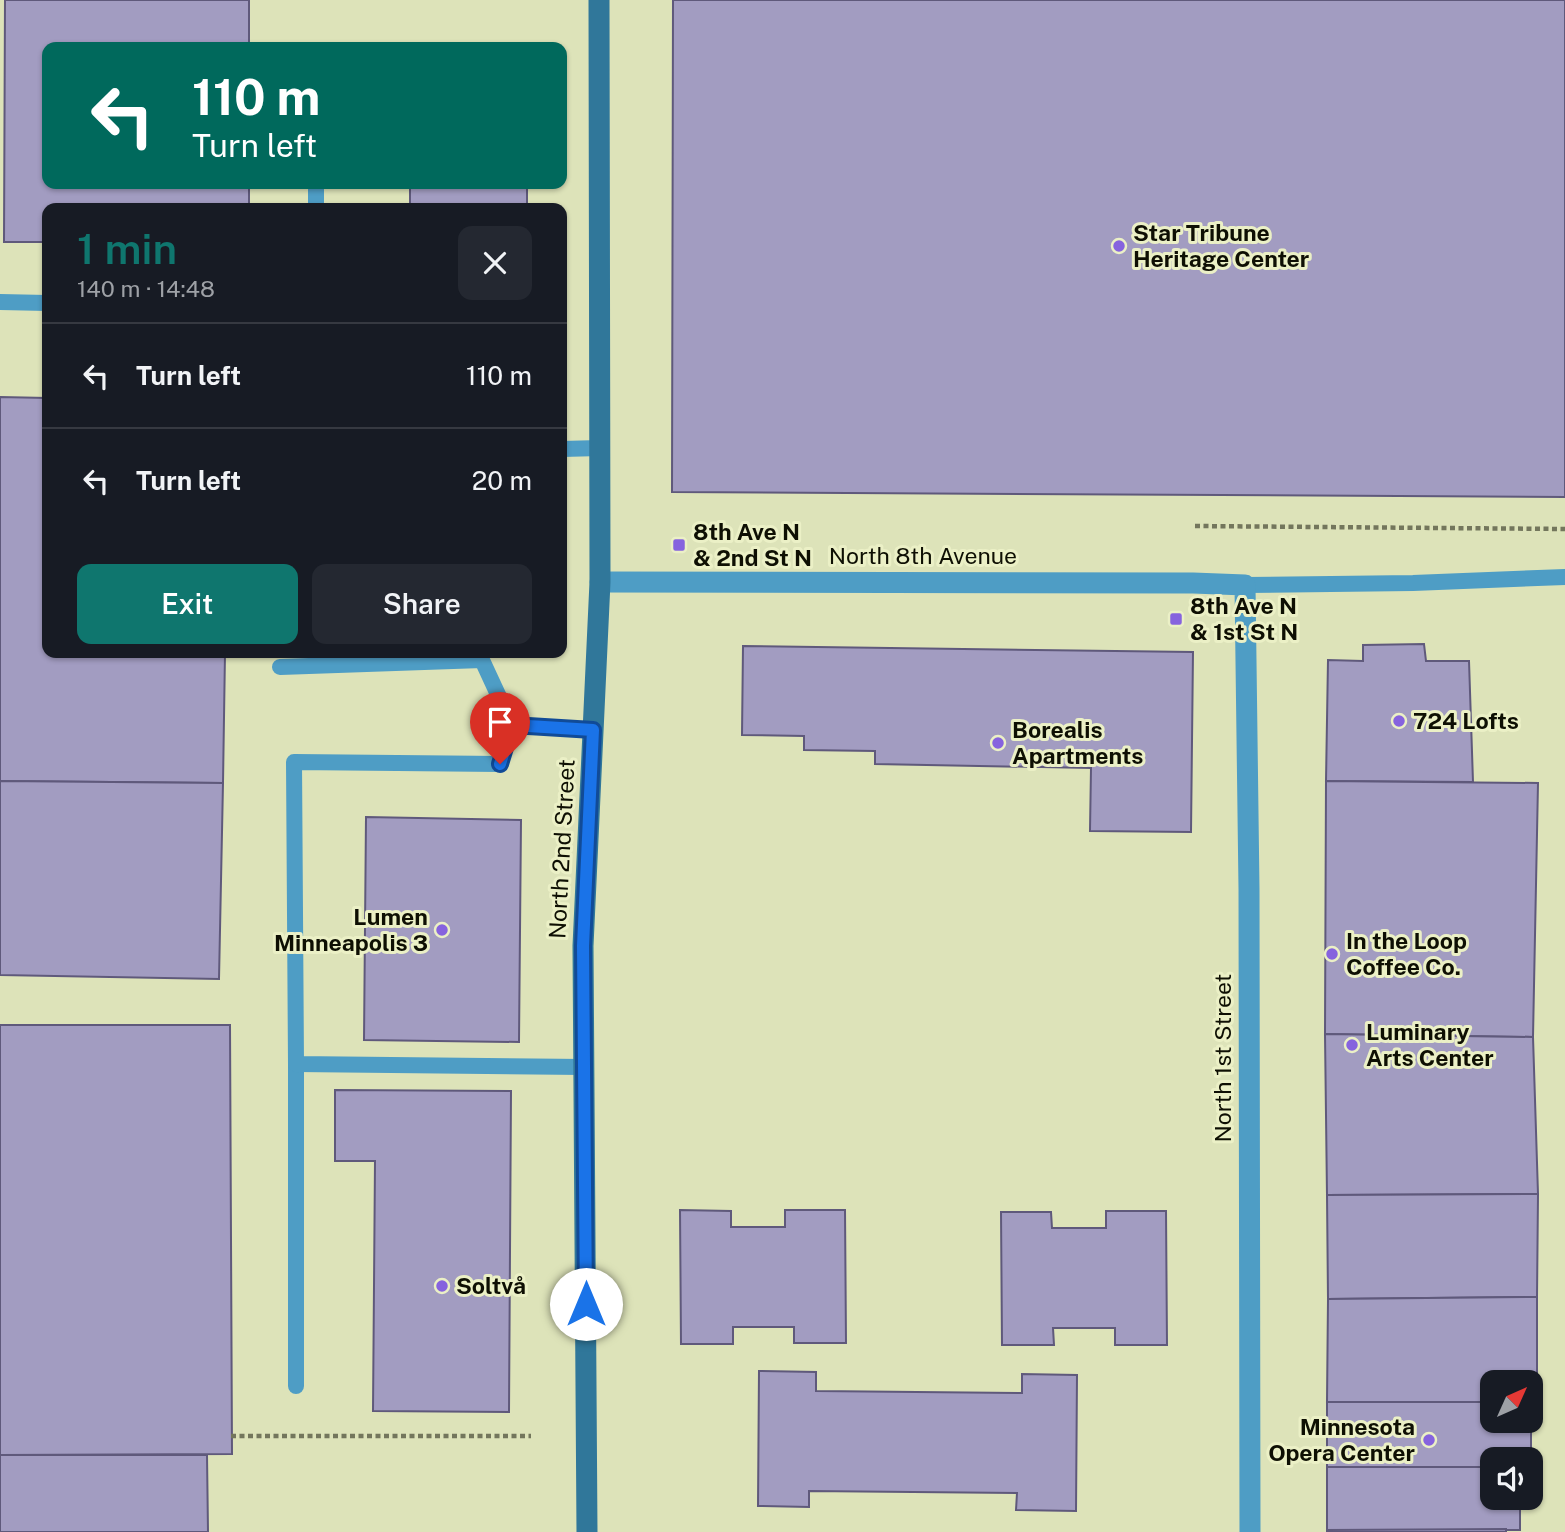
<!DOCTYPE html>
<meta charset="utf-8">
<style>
:root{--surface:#171b24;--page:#242831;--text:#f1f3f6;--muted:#9ea1a6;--line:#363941;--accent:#0f766e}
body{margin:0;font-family:"Public Sans",sans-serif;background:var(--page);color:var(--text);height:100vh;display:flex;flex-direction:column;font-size:26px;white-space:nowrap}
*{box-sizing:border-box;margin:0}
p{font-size:23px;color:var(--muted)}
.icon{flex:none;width:38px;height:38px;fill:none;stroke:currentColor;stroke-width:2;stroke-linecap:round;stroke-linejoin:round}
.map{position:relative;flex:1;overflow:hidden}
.details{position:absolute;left:42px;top:203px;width:525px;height:455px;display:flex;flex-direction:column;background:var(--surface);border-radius:14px;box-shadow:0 2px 5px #0004}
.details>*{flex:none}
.banner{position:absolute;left:42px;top:42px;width:525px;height:147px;border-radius:14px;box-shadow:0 2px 5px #0004;background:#00695c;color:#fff;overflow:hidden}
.needle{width:46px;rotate:45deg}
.tools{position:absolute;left:1480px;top:1370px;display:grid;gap:14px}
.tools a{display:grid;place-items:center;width:63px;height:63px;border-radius:14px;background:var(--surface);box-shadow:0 2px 5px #0004;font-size:35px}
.pin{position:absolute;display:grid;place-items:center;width:60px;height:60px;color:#fff;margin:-72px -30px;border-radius:50% 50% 50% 0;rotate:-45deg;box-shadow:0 0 7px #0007}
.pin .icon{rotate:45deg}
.me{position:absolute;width:77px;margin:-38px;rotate:0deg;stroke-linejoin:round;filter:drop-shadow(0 0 5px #0008)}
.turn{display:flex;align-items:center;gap:24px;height:147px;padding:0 35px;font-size:32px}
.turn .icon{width:91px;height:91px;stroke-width:2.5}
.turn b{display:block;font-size:49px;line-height:60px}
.round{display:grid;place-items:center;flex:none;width:74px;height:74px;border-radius:14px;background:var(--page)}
.head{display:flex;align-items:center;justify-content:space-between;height:119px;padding:0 35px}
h1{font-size:42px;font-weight:600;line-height:52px;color:var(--accent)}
.cta{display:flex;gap:14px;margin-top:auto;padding:14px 35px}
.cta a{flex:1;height:80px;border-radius:14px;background:var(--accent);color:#fff;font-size:28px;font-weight:600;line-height:80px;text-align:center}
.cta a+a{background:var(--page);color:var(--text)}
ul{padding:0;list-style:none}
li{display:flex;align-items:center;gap:21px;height:105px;padding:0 35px;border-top:2px solid var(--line)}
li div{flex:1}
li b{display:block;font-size:26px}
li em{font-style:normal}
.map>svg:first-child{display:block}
.building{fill:#a29cc1;stroke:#5f597b;stroke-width:2}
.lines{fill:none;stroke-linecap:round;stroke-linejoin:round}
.path{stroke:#73765c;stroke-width:4.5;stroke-dasharray:5 3.5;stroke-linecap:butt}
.lane{stroke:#4e9dc5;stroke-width:16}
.street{stroke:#4e9dc5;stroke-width:21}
.secondary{stroke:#30779a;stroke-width:21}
.route-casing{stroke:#114b97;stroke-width:18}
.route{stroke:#1a73e8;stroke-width:12}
.poi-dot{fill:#8663de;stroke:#ebf0c6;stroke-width:2.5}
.labels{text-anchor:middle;stroke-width:6;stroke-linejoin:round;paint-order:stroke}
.poi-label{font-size:23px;font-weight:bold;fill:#0e0f03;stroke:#ebf0c6;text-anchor:start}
.street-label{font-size:23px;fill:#0e0f03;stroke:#ebf0c6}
</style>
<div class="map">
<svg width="1565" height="1532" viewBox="0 0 1565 1532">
<rect width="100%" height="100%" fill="#dde3b9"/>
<g class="building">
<path d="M5 0H249V47H47V184H249V208H47V242H4Z"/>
<path d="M673 0H1565V497L672 492Z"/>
<rect x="410" y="184" width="117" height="24"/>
<path d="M0 397 47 398V653H225L223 783 0 781Z"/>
<path d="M1424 644 1426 661H1469L1473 782 1326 781 1328 660 1363 661V645Z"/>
<path d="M743 646 1193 652 1191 832 1090 831 1091 768 875 764V751L804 750V736L742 735Z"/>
<path d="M0 781 223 783 219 979 0 975Z"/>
<path d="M1326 781 1538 783 1533 1037 1325 1034Z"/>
<path d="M366 817 521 820 519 1042 364 1040Z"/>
<path d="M0 1025H230L232 1454 0 1455Z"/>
<path d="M1325 1034 1533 1037 1538 1194 1327 1195Z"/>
<path d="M335 1090 511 1091 509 1412 373 1411 375 1161H335Z"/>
<path d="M1538 1194 1537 1297 1328 1299 1327 1195Z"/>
<path d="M680 1210 731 1211V1227H785V1210H845L846 1343H794V1327H733V1344H681Z"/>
<path d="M1106 1211H1166L1167 1345H1115V1328H1053L1054 1345H1002L1001 1212H1051L1052 1228H1106Z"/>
<path d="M1537 1297V1402H1531V1382H1493V1402H1327L1328 1299Z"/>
<path d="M759 1371 816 1372V1391L1022 1393V1374L1077 1375 1076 1511 1016 1510 1017 1493 809 1491V1507L758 1506Z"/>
<path d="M1327 1402H1493V1421H1531V1460H1493V1467H1327Z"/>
<path d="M0 1455H207L208 1532H0Z"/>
<path d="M1327 1467H1493V1498H1520V1530H1327Z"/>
<path d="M1506 1529V1532H1327V1530Z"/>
</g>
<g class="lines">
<g class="path">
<path d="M1195 526 1565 529"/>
<path d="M231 1436H531"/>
</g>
<g class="lane">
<path d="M316 208V184"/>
<path d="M0 302 47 303"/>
<path d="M562 449 600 448"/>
<path d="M1245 585 1413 583 1565 577"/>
<path d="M280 667 482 660 512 725"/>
<path d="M296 1064V1386"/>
<path d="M584 1067 296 1064 294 762 500 764 512 725 593 730"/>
</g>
<path class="street" d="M600 582 1193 583 1245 585 1249 889 1250 1532"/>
<path class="secondary" d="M587 1532 583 946 600 582 599 0"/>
</g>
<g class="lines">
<g class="route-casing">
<path id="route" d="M500 764 512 725 593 730 583 946 586 1304"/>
</g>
<use href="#route" class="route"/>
</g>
<g class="poi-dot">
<circle cx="1119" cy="246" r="7"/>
<rect x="672" y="538" width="14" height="14" rx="3.5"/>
<rect x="1169" y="612" width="14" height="14" rx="3.5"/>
<circle cx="1399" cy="721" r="7"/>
<circle cx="998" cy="743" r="7"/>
<circle cx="442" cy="930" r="7"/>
<circle cx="1332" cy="954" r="7"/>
<circle cx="1352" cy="1045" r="7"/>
<circle cx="442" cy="1286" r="7"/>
<circle cx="1429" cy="1440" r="7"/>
</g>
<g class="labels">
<g class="poi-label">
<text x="1133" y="241">Star Tribune<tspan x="1133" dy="26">Heritage Center</tspan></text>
<text x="693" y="540">8th Ave N<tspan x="693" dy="26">&amp; 2nd St N</tspan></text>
<text x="1190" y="614">8th Ave N<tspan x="1190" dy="26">&amp; 1st St N</tspan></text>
<text x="1413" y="729">724 Lofts</text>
<text x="1012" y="738">Borealis<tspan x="1012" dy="26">Apartments</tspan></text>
<text x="428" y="925" text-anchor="end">Lumen<tspan x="428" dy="26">Minneapolis 3</tspan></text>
<text x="1346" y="949">In the Loop<tspan x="1346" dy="26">Coffee Co.</tspan></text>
<text x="1366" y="1040">Luminary<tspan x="1366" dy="26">Arts Center</tspan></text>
<text x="456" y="1294">Soltvå</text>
<text x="1415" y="1435" text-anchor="end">Minnesota<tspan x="1415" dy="26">Opera Center</tspan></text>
</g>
<g class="street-label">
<text x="923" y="564">North 8th Avenue</text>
<text transform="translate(562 849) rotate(-87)" y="8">North 2nd Street</text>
<text transform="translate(1223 1058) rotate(-90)" y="8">North 1st Street</text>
</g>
</g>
</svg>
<div class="tools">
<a><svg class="needle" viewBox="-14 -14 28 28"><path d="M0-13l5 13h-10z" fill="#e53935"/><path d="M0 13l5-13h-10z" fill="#9ea1a6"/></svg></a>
<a><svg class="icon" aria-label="sound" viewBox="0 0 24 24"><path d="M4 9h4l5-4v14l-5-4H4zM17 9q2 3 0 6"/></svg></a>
</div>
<div class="pin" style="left:500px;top:764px;background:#d93025"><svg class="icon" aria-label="arrive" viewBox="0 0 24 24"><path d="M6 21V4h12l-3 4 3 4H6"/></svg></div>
<svg class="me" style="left:586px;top:1304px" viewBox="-20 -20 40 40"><circle r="19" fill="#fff"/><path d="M0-13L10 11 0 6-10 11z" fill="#1a73e8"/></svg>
<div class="banner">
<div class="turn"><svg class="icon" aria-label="left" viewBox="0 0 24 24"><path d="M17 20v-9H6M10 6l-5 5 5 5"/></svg><div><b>110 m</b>Turn left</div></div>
</div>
<section class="details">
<div class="head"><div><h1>1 min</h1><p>140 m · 14:48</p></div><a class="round"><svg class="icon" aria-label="close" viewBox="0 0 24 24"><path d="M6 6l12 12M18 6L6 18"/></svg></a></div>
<ul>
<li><svg class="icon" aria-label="left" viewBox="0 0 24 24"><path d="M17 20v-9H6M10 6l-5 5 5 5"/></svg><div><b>Turn left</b></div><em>110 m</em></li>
<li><svg class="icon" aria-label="left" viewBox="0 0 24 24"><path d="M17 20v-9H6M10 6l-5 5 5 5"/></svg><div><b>Turn left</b></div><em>20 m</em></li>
</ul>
<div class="cta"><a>Exit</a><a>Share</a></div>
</section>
</div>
